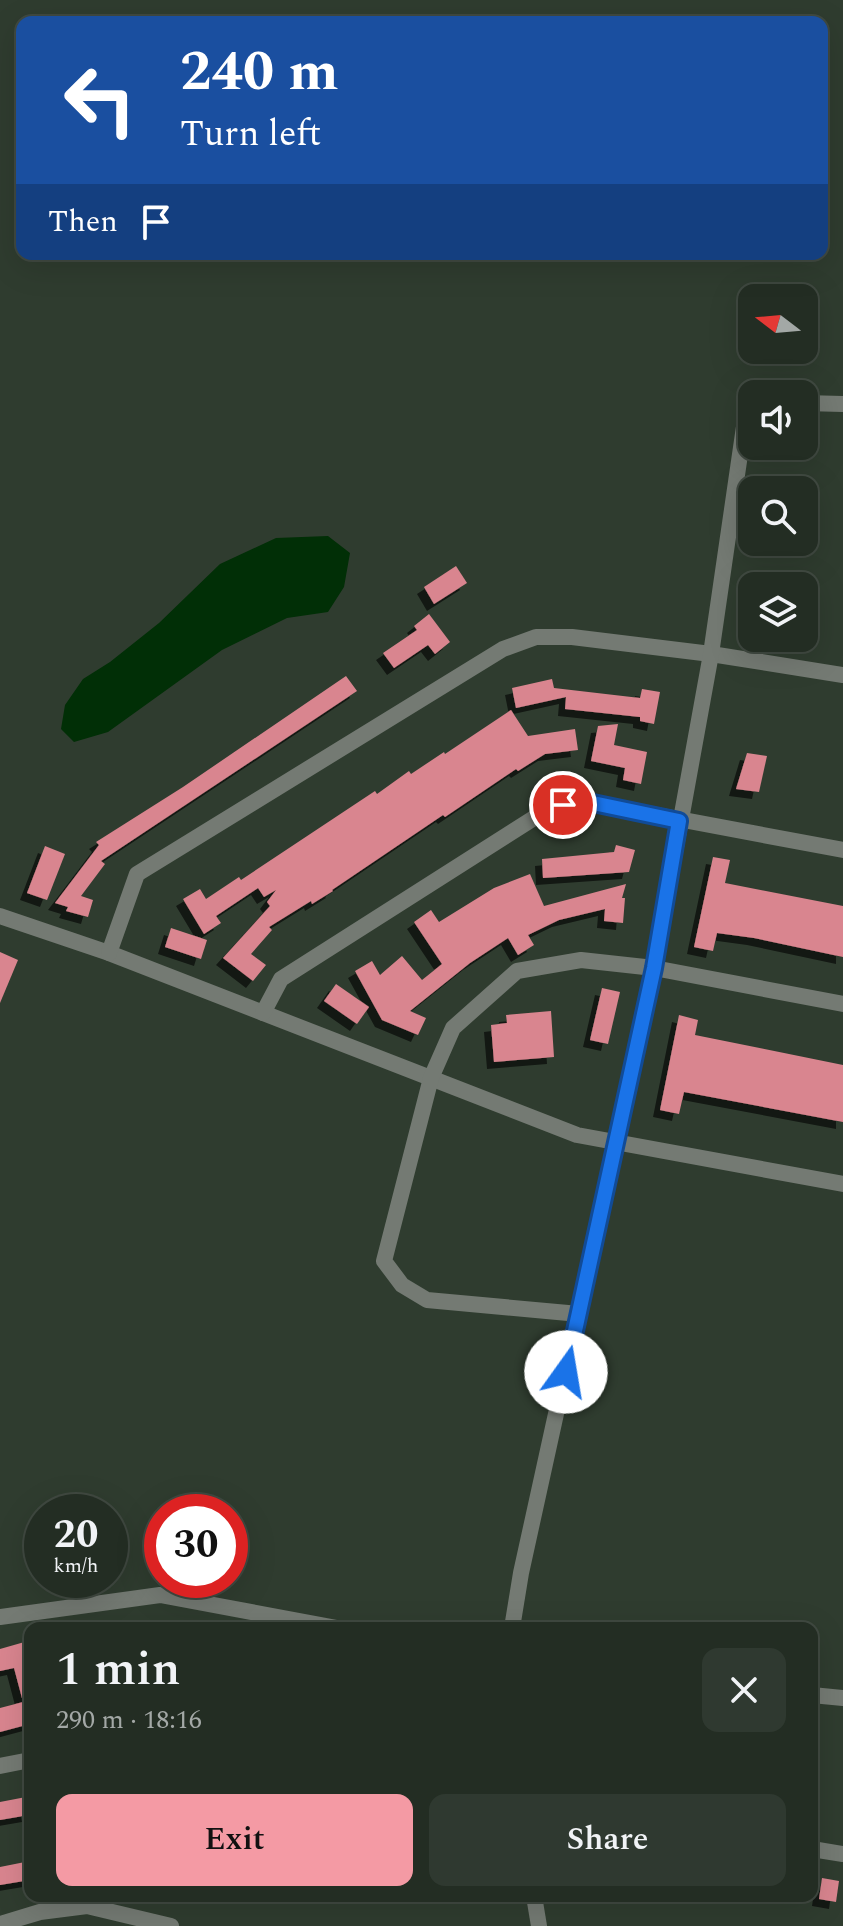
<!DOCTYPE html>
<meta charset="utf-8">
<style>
:root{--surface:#232d23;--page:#2f3930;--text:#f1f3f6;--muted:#a3a8a6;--line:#404941;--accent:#f49aa4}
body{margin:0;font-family:Spectral,serif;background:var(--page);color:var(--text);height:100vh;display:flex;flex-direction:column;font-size:30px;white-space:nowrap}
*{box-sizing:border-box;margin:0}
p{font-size:26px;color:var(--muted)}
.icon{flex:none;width:44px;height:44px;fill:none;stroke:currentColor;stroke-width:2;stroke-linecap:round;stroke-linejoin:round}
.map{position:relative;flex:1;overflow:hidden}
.drawer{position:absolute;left:24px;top:1622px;width:794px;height:280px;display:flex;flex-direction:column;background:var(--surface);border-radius:16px;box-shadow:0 8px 32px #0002,0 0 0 2px var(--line)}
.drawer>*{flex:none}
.banner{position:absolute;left:16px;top:16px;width:812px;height:244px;border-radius:16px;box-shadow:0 8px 32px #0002,0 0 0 2px var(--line);background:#1a4fa0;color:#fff;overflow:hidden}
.needle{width:52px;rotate:286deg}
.controls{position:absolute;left:738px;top:284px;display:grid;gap:16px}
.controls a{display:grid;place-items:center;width:80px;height:80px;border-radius:16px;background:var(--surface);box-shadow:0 8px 32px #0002,0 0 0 2px var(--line);font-size:40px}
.speed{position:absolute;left:24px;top:1494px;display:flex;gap:16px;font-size:40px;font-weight:700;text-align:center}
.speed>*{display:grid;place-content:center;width:104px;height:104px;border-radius:50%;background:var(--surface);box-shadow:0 8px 32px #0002,0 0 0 2px var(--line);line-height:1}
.speed small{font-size:20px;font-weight:400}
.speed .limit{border:12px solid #d22;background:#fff;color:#111}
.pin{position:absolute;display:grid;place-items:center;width:68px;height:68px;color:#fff;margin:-34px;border:4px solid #fff;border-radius:50%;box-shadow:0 2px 8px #0007}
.me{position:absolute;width:88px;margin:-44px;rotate:13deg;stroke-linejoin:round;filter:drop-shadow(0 0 6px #0008)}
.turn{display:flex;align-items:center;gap:28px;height:168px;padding:0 32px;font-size:36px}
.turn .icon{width:104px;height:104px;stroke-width:2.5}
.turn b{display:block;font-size:56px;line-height:68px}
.then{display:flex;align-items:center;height:76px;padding:0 32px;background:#0003;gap:16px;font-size:30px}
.round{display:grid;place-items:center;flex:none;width:84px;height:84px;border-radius:16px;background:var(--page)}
.summary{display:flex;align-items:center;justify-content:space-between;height:136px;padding:0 32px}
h1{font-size:48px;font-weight:600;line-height:60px}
.action{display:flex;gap:16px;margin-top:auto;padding:16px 32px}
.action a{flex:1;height:92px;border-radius:16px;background:var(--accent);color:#111;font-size:32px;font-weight:600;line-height:92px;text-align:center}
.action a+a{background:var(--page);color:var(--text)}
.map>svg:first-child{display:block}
.water{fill:#012f06}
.building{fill:#d9858f;filter:url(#shadow)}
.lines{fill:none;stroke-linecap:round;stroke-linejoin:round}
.minor{stroke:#747a73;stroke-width:16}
.route-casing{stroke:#114b97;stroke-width:20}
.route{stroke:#1a73e8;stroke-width:14}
</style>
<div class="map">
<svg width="843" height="1926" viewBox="0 0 843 1926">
<defs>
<filter id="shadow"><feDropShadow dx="-7" dy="7" stdDeviation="0" flood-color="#0009"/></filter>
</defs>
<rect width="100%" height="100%" fill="#2f3c2f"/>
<path class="water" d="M328 536 350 553 344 587 328 612 287 618 222 650 108 732 74 742 61 729 65 705 83 679 110 662 159 623 220 564 276 538Z"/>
<g class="building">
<path d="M456 566 467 583 434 604 424 587Z"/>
<path d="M429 614 450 642 435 654 428 645 394 668 383 653 417 630 414 626Z"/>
<path d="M346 676 357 691 101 861 105 864 81 896 93 900 88 917 66 911 68 907 55 903 99 845 96 842 183 787Z"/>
<path d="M552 679 554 688 640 698 642 689 660 692 654 724 640 721V717L565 709 566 697 516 708 512 688Z"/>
<path d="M511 710 528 736 575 729 578 750 545 754 518 771 516 769 445 817 443 815 332 890 333 891 312 904 311 901 269 927 272 930 251 954 266 965 253 981 223 958 270 906 267 902 276 890 264 897 258 888 216 916 221 923 204 934 183 899 200 889 206 899 239 877 241 880 375 791 377 794 409 771 411 774 444 752 445 754Z"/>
<path d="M618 724 614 745 647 752 641 784 623 780 625 768 591 761 598 726Z"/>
<path d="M747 753 767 756 759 792 736 789Z"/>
<path d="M616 845 635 850 629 872 543 878 542 859 614 852Z"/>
<path d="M45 846 65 854 47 900 27 893Z"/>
<path d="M713 857 730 860 725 883 843 906V957L754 938 717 933 713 951 694 947Z"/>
<path d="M530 874 544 906 626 884 622 898H625L623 923 604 921 605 909 559 920 528 935 534 945 518 955 508 938 470 963 410 1011 426 1018 418 1035 382 1020 355 971 372 961 380 975 402 956 422 980 442 964 414 922 431 910 439 922 494 888Z"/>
<path d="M171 928 207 940 201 959 165 947Z"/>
<path d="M0 952 18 960 0 1003Z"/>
<path d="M336 984 369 1007 357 1024 324 1001Z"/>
<path d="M602 988 620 992 608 1044 590 1040Z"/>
<path d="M551 1011 554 1057 494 1062 491 1025 507 1023 506 1015Z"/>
<path d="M679 1015 698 1020 695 1035 843 1065V1122L684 1092 679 1114 660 1110Z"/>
<path d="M28 1641 30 1724 0 1732V1708L23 1702 14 1668 0 1671V1649Z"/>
<path d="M26 1797 29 1815 0 1820V1802Z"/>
<path d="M30 1861V1880L0 1885V1867Z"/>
<path d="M822 1878 839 1881 836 1902 819 1899Z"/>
</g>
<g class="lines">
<g class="minor">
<path d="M804 403 843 404"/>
<path d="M0 916 109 953 577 1135 843 1184"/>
<path d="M109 953 137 874 503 649 536 637H572L711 654 843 675"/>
<path d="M263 1013 281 979 534 818 563 805 593 803 843 850"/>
<path d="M579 1314 427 1300 402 1285 384 1261 431 1078 453 1028 517 971 581 960 654 968 843 1004"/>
<path d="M0 1617 160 1595 337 1628"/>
<path d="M512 1628 521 1573 654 968 711 654 745 420 752 405"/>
<path d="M812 1695 843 1698"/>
<path d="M0 1766 30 1760"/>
<path d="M812 1849 843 1854"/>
<path d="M534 1896 539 1926"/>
<path d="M0 1924 40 1912 87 1906 171 1926"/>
</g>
</g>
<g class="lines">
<g class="route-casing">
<path id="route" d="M563 805 593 803 679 821 654 968 566 1372"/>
</g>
<use href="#route" class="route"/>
</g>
</svg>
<div class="controls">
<a><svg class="needle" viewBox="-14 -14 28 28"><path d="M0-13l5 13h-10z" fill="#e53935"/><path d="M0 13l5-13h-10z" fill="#a3a8a6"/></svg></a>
<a><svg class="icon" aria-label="sound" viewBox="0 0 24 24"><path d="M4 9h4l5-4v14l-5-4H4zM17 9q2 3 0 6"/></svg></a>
<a><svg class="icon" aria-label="search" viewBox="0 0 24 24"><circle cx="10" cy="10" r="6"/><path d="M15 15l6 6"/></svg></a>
<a><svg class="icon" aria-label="layers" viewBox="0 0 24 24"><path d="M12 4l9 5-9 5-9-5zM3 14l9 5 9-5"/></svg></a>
</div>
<div class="speed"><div>20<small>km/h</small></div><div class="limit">30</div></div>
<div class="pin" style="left:563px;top:805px;background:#d93025"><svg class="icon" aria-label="arrive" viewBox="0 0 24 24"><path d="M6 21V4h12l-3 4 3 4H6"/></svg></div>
<svg class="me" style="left:566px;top:1372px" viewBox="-20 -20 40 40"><circle r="19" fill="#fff"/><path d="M0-13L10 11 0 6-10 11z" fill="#1a73e8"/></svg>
<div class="banner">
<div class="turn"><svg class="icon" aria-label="left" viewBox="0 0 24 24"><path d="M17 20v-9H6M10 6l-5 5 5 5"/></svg><div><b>240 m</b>Turn left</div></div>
<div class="then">Then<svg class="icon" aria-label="arrive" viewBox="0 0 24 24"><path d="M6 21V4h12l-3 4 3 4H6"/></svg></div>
</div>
<section class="drawer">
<div class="summary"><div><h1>1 min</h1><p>290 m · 18:16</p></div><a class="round"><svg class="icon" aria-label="close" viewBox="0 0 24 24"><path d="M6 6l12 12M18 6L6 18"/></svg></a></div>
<div class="action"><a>Exit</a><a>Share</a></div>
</section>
</div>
